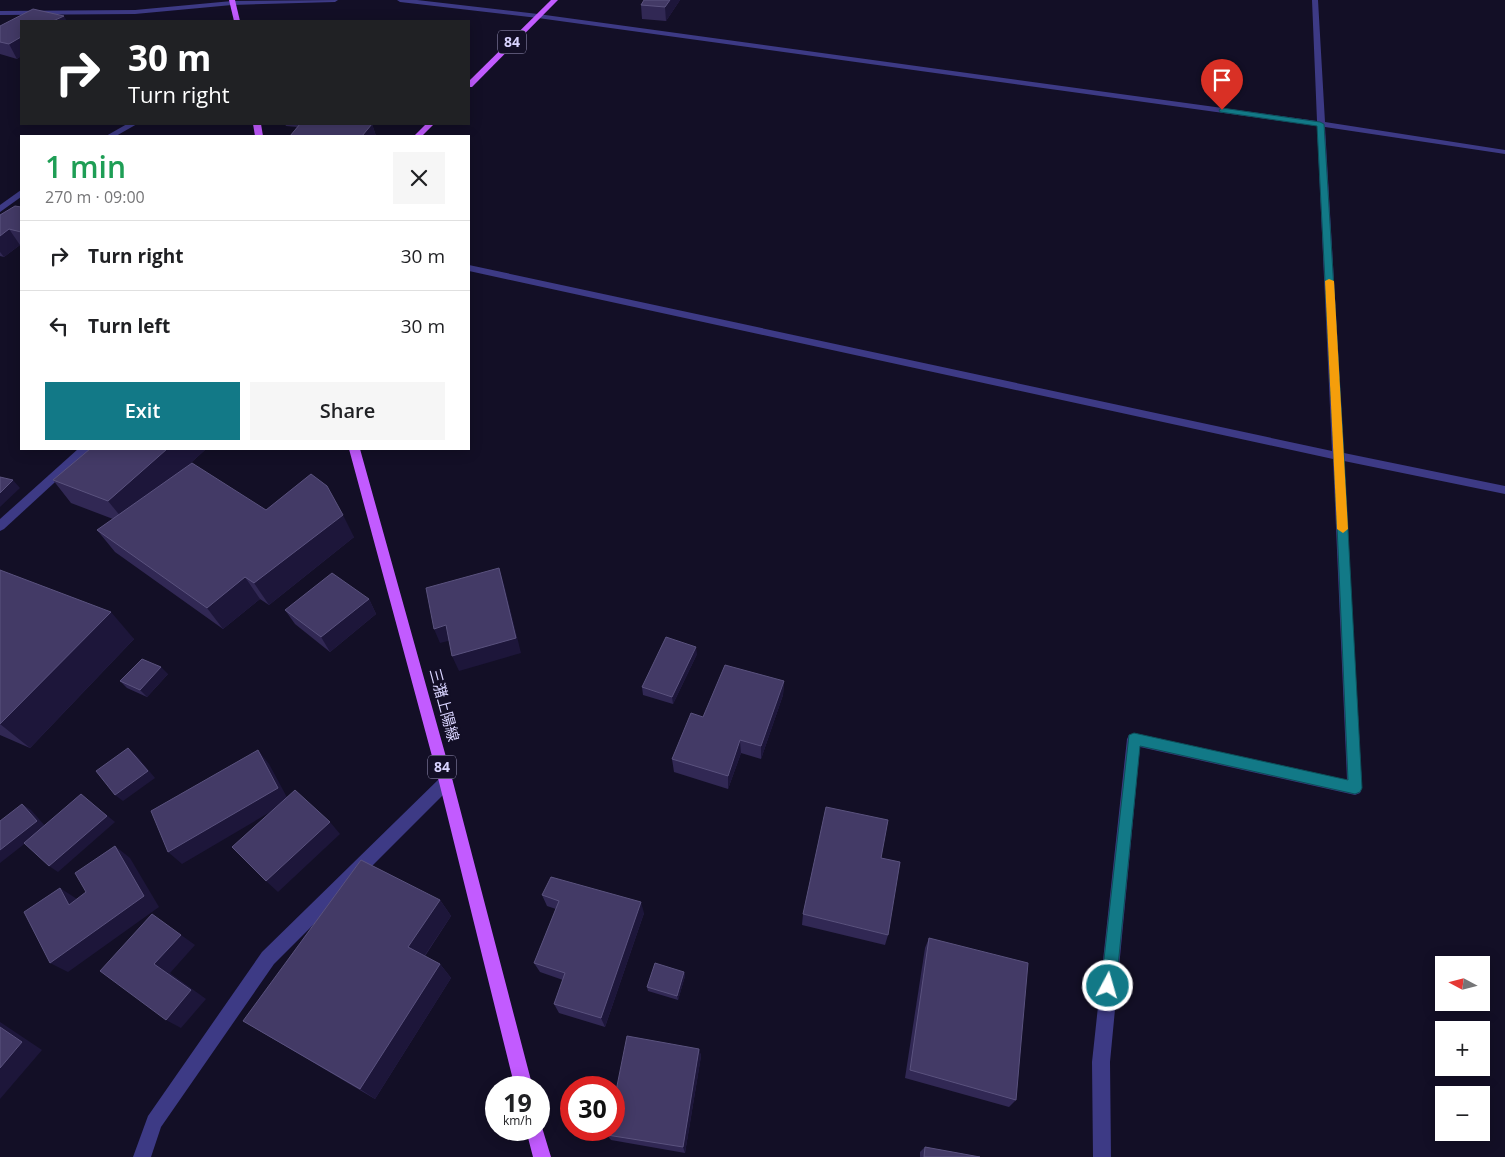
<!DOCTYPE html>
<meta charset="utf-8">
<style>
:root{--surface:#fff;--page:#f6f6f6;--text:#202124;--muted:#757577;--line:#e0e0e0;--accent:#127987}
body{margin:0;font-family:"Open Sans","Noto Sans JP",sans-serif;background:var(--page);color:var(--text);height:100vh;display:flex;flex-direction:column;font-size:19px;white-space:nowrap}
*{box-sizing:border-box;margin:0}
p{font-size:16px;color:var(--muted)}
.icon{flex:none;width:28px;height:28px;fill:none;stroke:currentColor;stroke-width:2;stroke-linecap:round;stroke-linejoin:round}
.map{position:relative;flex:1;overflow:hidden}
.sheet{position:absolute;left:20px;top:135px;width:450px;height:315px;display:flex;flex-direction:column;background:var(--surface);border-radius:0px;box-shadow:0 2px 12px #0003}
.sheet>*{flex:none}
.banner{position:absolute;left:20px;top:20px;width:450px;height:105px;border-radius:0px;box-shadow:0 2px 12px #0003;background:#202124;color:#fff;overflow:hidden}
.needle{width:32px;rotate:277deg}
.controls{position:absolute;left:1435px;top:956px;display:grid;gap:10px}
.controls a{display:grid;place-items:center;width:55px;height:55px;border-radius:0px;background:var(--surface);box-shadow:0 2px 12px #0003;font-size:25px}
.speed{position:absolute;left:485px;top:1076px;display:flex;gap:10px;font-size:25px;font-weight:700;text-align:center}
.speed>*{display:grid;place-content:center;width:65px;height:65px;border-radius:50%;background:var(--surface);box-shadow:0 2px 12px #0003;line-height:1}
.speed small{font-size:12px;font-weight:400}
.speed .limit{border:8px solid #d22;background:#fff;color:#111}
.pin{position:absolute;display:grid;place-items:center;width:42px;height:42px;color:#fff;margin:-51px -21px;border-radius:50% 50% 50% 0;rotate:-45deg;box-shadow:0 0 5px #0007}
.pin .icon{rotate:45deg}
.me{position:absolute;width:55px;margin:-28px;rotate:6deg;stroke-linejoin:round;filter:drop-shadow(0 0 4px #0008)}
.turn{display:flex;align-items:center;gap:18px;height:105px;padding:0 25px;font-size:22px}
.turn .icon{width:65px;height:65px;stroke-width:2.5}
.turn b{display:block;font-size:35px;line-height:42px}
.round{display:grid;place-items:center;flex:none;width:52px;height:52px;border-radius:0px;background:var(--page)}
.overview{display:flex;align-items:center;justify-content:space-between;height:85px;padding:0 25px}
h1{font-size:30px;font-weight:600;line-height:38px;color:#1e9e55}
.cta{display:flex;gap:10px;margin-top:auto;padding:10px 25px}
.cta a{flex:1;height:58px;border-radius:0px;background:var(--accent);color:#fff;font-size:20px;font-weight:600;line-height:58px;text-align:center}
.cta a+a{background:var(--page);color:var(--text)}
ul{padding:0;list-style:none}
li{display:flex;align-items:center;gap:15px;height:70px;padding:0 25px;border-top:1px solid var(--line)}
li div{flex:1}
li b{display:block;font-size:19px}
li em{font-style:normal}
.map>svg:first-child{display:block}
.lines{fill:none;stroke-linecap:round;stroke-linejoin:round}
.minor{fill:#3d3a85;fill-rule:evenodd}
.major{fill:#c25bff;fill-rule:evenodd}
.wall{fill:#312854}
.shaded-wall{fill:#1d163a}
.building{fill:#433a66;stroke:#5a527e}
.route{fill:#127987;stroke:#0c4f58}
.slow{fill:#f59e0b}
.labels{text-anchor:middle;stroke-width:4.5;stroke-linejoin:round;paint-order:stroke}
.shield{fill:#130f26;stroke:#9e99be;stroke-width:1}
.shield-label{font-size:14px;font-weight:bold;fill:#d9d4ff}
.street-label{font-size:15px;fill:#d9d4ff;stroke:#130f26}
</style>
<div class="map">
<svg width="1505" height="1157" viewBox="0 0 1505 1157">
<rect width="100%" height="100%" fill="#130f26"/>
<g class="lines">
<g class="minor">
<path d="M338 0 335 2 232 5 135 14 0 15V11L135 10 232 1Z"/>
<path d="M397 0H417L538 14 1317 121 1312 0H1318L1325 122 1505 150V154L1325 127 1344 453 1505 486V494L1344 461 1362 788 1360 793 1355 795 1140 747 1110 1062 1111 1157H1093L1092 1062 1127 739 1129 735 1134 733 1347 780 1333 459 469 271V265L1332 451 1317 126 538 18 400 2Z"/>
<path d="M127 124H137L116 136H106Z"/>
<path d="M21 190V197L0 212V205Z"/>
<path d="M78 449H91L4 529 0 531V519Z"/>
<path d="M446 775 451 777 453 782 451 787 274 964 161 1127 151 1157H133L148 1116 262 952 441 777Z"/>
</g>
<g class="major">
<path d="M229 0H235L240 21H234Z"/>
<path d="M551 0H558L472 87H469V81Z"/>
<path d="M253 124H261L263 136H255Z"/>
<path d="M426 124H434L422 136H414Z"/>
<path d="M349 449H360L453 782 533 1088H515L439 782Z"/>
<path d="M539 1123 541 1124 551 1157H533L526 1130H539Z"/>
</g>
</g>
<g class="wall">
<path d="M680 0 666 21 642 19 641 5Z"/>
<path d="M21 21V56L17 59 0 54V26Z"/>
<path d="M285 124H372L376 136H290L297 127 286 126Z"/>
<path d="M21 207V246L20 245 4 257 0 256V215Z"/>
<path d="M206 449 184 469 266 510 354 537 269 605 260 599 223 629 115 552 97 530 113 519 71 503 53 480Z"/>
<path d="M0 570 134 639 30 748 0 735Z"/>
<path d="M369 599 376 614 330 652 295 624 285 610Z"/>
<path d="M697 654 673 704 643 695 642 687Z"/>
<path d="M168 674 147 697 127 688 120 681Z"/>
<path d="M784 681 783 695 761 759 741 753 728 789 674 772 672 759 703 717Z"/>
<path d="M542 895 644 913 605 1027 559 1013 554 1004 563 980 540 972 534 963 556 909 547 906Z"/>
<path d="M440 900 451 916 425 956 440 964 451 978 375 1099 243 1021Z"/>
<path d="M803 914 888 935 885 945 802 925Z"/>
<path d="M929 938 1016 1100 1009 1107 905 1078 925 948Z"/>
<path d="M684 972 685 976 678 1000 648 991 647 987Z"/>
<path d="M699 1049 701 1056 685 1153 611 1140 607 1135Z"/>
<path d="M925 1147 980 1157H920V1152Z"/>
</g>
<g class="shaded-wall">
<path d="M670 0H680L666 21 665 7Z"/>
<path d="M64 16 67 21H53Z"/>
<path d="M21 37V56L17 59 9 44Z"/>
<path d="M372 124 376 136H362Z"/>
<path d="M9 229 20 245 4 257 0 252V236Z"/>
<path d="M167 449H206L126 523 108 501Z"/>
<path d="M13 480 20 488 0 507V493Z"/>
<path d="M343 515 354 537 269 605 254 583Z"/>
<path d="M499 568 504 584 521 653 459 671 452 656Z"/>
<path d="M245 577 260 599 223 629 207 608Z"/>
<path d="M369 599 376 614 330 652 321 637Z"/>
<path d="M111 612 134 639 30 748 0 724Z"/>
<path d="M446 625 452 640 440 643 434 629Z"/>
<path d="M696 647 697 654 673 704 672 697Z"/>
<path d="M161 667 168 674 147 697 140 690Z"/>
<path d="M784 681 783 695 761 759V746Z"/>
<path d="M740 740 741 753 728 789V776Z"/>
<path d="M128 748 136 755 155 778 123 801 115 795Z"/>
<path d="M258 750 269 764 289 801 182 864 168 852Z"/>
<path d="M81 794 115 822 58 872 49 866Z"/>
<path d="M22 804 31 810 46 827 0 863V850Z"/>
<path d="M330 822 340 834 278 892 266 881Z"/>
<path d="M115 846 130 858 159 907 68 972 50 963Z"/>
<path d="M60 888 77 899 69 905Z"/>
<path d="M440 900 451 916 421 961 408 947Z"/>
<path d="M641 902 644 913 605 1027 601 1018Z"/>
<path d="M152 914 195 945 170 973 206 999 181 1028 166 1020 154 964Z"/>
<path d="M440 964 451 978 375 1099 360 1089Z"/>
<path d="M684 972 685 976 678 1000 677 996Z"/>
<path d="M0 1022 42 1050 0 1099Z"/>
<path d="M699 1049 701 1056 685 1153 683 1147Z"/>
</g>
<g class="building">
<path d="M644 0H670L665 7 641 5Z"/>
<path d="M33 9 64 16 53 21H21V37L9 44 0 42V26Z"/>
<path d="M300 124H372L362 136H290Z"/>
<path d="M15 206 21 207V232L9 229 0 236V215Z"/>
<path d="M90 449H167L108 501 53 480Z"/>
<path d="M192 463 266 510 311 474 327 486 343 515 254 583 245 577 207 608 97 530Z"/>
<path d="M0 477 13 480 0 493Z"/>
<path d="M499 568 516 638 452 656 446 625 434 629 426 588Z"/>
<path d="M0 570 111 612 0 724Z"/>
<path d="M332 573 369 599 321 637 285 610Z"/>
<path d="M666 637 696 647 672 697 642 687Z"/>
<path d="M142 659 161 667 140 690 120 681Z"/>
<path d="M725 665 784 681 761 746 740 740 728 776 672 759 691 713 703 717Z"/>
<path d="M128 748 148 771 115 795 96 771Z"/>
<path d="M258 750 278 788 168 852 151 811Z"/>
<path d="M295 790 330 822 266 881 232 847Z"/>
<path d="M81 794 107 816 49 866 24 843Z"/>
<path d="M22 804 37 821 0 850V821Z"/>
<path d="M826 807 888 820 881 858 900 862 888 935 803 914Z"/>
<path d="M115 846 144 896 50 963 24 912 60 888 69 905 86 892 75 873Z"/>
<path d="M361 860 440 900 408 947 440 964 360 1089 243 1021Z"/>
<path d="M551 877 641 902 601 1018 554 1004 565 973 534 963 559 901 542 895Z"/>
<path d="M152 914 181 935 154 964 191 990 166 1020 100 971Z"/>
<path d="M929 938 1028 963 1016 1100 910 1070Z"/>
<path d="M655 963 684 972 677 996 647 987Z"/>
<path d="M0 1027 22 1042 0 1068Z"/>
<path d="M627 1036 699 1049 683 1147 607 1135 608 1130H614V1101Z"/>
<path d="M925 1147 980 1157H924Z"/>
</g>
<path class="route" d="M1222 108 1320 122 1324 124 1344 456 1362 788 1360 792 1355 794 1140 746 1116 986 1114 992 1108 994 1103 992 1101 986 1129 735 1134 733 1348 780 1334 456 1317 126 1220 112 1219 110Z"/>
<path class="slow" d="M1329 279 1334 281 1348 529 1343 533 1337 529 1325 281Z"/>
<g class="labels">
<g class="shield">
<rect x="498" y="30.5" width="28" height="23" rx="4"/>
<rect x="428" y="755.5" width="28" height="23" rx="4"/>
</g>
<g class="shield-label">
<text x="512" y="47">84</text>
<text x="442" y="772">84</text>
</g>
<g class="street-label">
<text transform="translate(444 705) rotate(75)" y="5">三潴上陽線</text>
</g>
</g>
</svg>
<div class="controls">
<a><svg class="needle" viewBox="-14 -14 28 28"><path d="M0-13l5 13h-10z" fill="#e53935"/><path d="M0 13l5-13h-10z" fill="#757577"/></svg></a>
<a>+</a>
<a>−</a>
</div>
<div class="speed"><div>19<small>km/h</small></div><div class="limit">30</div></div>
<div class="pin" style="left:1222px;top:110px;background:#d93025"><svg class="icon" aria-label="arrive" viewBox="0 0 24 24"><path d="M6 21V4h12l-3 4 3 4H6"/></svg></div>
<svg class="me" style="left:1108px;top:986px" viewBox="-20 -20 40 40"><circle r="17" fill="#127987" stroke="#fff" stroke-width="3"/><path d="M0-11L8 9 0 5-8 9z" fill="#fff"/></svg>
<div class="banner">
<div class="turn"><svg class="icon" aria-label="right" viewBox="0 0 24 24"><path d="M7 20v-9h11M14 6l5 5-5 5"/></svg><div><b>30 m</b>Turn right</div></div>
</div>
<section class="sheet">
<div class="overview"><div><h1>1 min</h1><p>270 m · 09:00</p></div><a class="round"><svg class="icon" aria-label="close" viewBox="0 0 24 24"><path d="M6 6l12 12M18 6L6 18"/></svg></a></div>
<ul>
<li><svg class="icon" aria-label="right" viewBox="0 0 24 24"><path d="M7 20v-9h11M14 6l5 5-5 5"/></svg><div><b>Turn right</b></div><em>30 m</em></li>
<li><svg class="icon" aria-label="left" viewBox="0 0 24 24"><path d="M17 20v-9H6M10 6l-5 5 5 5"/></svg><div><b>Turn left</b></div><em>30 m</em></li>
</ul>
<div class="cta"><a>Exit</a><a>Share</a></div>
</section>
</div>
